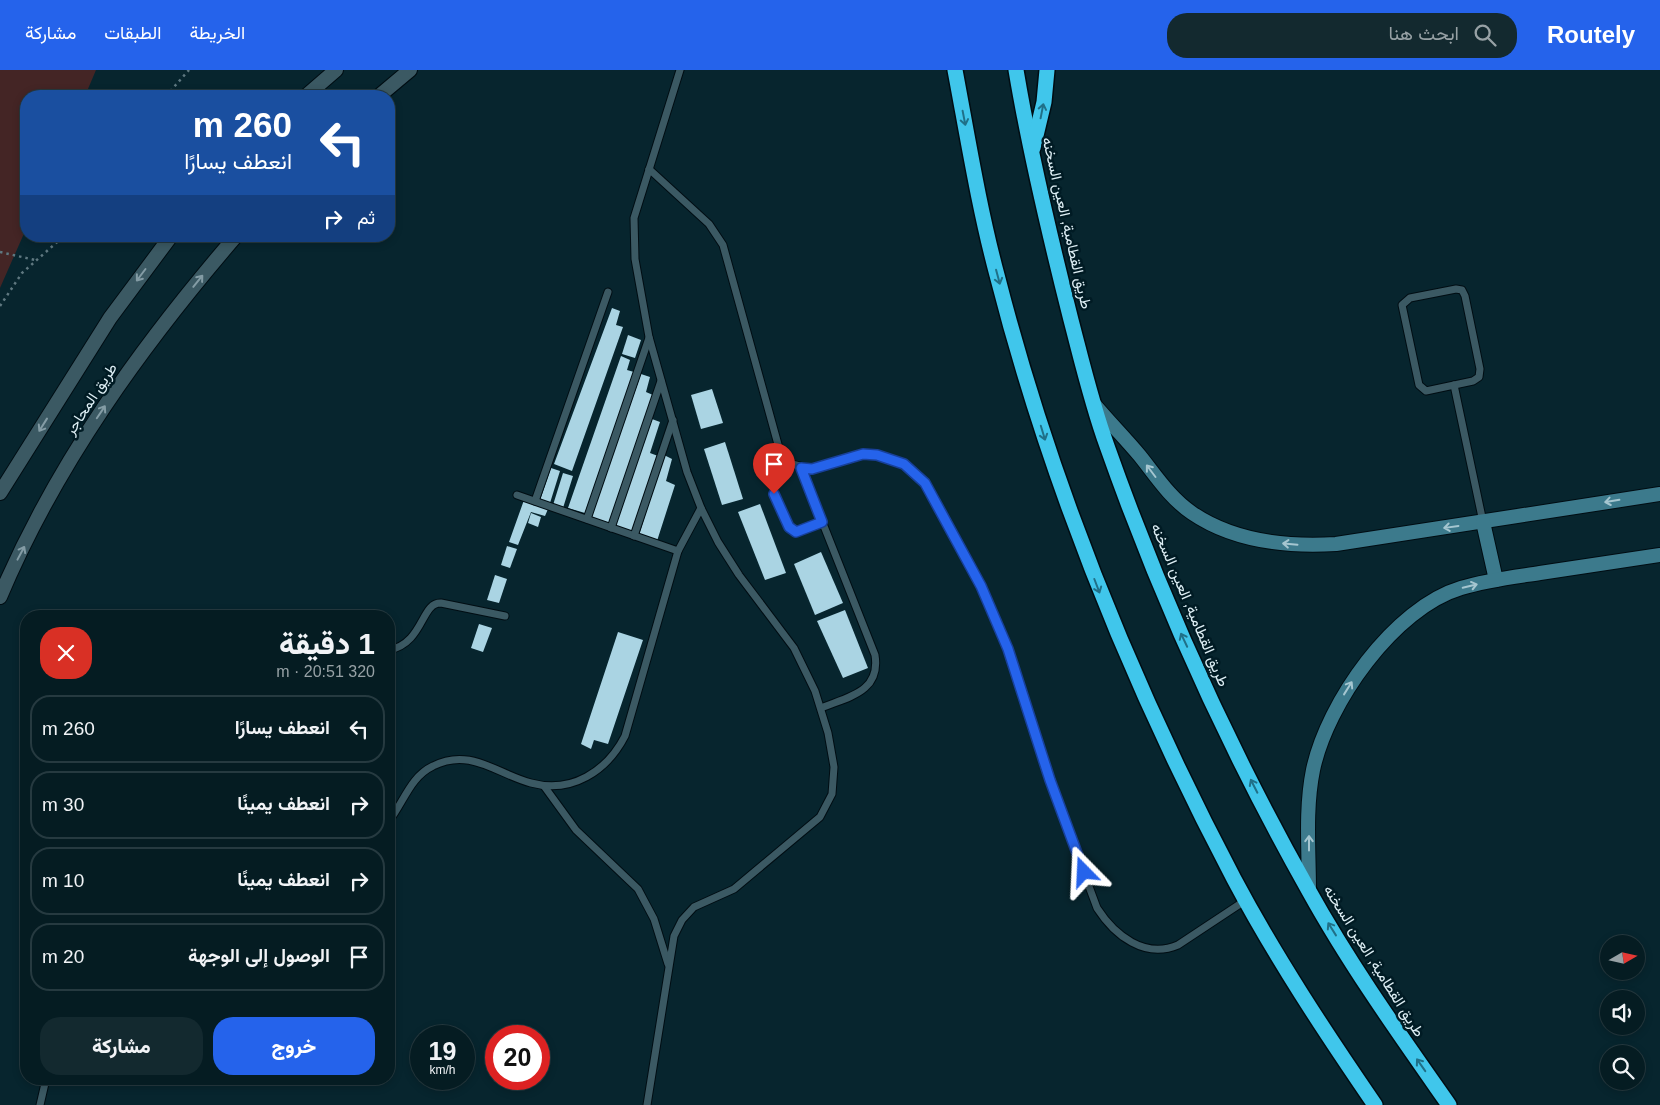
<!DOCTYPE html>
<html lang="ar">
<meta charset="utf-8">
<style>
:root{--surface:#051c22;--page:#13292f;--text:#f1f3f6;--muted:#97a1a5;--line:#263a40;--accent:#2563eb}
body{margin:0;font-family:Arial,Vazirmatn,sans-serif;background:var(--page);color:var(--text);direction:rtl;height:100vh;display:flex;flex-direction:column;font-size:19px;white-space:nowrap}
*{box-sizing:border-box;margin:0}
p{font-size:16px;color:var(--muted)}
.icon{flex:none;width:28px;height:28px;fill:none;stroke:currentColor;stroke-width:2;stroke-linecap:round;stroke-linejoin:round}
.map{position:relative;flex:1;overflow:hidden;direction:ltr}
.details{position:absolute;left:20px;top:540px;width:375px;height:475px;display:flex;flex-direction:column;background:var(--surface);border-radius:20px;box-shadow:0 2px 8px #0003,0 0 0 1px var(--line);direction:rtl}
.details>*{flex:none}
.hud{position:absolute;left:20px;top:20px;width:375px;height:152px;border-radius:20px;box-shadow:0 2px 8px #0003,0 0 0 1px var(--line);direction:rtl;background:#1a4fa0;color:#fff;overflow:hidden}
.needle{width:32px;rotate:81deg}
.controls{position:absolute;left:1600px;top:865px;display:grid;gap:10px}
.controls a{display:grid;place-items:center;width:45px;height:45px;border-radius:50%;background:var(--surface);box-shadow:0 2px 8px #0003,0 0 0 1px var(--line);font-size:25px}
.speed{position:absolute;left:410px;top:955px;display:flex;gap:10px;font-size:25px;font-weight:700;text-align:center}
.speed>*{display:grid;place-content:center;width:65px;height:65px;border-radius:50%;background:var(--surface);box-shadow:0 2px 8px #0003,0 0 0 1px var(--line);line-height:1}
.speed small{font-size:12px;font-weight:400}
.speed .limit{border:8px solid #d22;background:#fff;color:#111}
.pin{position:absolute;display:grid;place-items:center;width:42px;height:42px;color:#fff;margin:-51px -21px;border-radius:50% 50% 50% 0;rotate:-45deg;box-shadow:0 0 5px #0007}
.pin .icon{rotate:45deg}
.me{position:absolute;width:55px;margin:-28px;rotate:339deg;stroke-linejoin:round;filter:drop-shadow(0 0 4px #0008)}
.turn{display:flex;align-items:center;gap:18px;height:105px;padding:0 20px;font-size:22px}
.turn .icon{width:65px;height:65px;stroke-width:2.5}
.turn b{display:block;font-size:35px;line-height:42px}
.then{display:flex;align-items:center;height:48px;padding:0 20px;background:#0003;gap:10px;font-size:19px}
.round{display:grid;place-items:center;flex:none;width:52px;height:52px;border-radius:20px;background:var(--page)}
.head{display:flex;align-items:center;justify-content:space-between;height:85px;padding:0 20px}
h1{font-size:30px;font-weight:800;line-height:38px}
.button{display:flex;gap:10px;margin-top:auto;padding:10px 20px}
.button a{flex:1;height:58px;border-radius:20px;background:var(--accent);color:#fff;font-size:20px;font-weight:800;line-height:58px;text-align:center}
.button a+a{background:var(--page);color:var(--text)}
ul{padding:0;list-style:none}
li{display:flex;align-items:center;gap:15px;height:68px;margin:0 10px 8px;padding:0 10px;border:2px solid var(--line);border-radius:20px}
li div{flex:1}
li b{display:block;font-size:19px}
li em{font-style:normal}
header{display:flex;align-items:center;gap:30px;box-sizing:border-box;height:70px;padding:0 25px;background:var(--accent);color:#fff}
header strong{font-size:24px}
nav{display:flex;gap:28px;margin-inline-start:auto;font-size:18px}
.search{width:350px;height:45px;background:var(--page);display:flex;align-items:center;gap:12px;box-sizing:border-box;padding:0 18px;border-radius:20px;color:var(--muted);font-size:19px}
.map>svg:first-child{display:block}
.green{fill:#442525}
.building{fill:#aad4e3}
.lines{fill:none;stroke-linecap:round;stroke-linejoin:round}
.service-casing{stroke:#000d13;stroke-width:9}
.tertiary-casing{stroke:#000d13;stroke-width:16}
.secondary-casing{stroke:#000d13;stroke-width:16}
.motorway-casing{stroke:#000d13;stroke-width:18}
.path{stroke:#5f7880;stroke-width:2.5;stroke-dasharray:2.5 4;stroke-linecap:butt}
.service{stroke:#3b5963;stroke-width:7}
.tertiary{stroke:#3b5963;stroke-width:14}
.secondary{stroke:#3c7a8c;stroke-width:14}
.motorway{stroke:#40c6eb;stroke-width:15}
.oneway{stroke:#207088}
.oneway2{stroke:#849ca5}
.oneway3{stroke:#a5c6d0}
.route-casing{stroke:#184099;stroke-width:12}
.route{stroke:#2563eb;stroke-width:9}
.labels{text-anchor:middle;stroke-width:5;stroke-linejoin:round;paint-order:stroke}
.street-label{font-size:15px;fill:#deeff5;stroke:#001b24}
</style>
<header>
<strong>Routely</strong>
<div class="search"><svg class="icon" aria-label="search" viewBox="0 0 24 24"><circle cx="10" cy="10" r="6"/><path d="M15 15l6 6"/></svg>ابحث هنا</div>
<nav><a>الخريطة</a><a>الطبقات</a><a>مشاركة</a></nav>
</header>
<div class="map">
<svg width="1660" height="1035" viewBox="0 0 1660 1035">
<rect width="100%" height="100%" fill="#07252e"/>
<path class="green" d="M0 0H96L85 26H26V159L0 218Z"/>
<g class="building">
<path d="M612 238 620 241 616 255 623 257 572 401 554 394Z"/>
<path d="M628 265 641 270 635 288 622 284Z"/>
<path d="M621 286 630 290 627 300 634 302 585 443 568 438Z"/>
<path d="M641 304 650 307 646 322 653 325 609 453 591 447Z"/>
<path d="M712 319 723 353 701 359 691 325Z"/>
<path d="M652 349 660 352 650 383 658 386 633 462 615 456Z"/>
<path d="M725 372 743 429 722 435 704 379Z"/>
<path d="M664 385 672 389 666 411 675 415 657 471 639 465Z"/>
<path d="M551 398 560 401 550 433 540 430Z"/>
<path d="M563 403 573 406 563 438 553 435Z"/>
<path d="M524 430 548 439 545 446 531 442 518 475 509 472Z"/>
<path d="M760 434 786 503 765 510 738 442Z"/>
<path d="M531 443 541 447 538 457 528 453Z"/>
<path d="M507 476 517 479 510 498 501 495Z"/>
<path d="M821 482 843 533 815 545 794 494Z"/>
<path d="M495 505 507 509 499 533 487 530Z"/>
<path d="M845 540 868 598 843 608 817 551Z"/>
<path d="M479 554 492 558 483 582 471 578Z"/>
<path d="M618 562 643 570 608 674 594 670 591 679 581 674Z"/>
</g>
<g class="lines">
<g class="service-casing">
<g id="service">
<path d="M649 99 709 154 723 175 779 378 792 394 812 399 863 384 877 385 904 395 925 413 981 516 1008 579 1050 711 1097 838C1115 866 1145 889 1178 875L1246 830"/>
<path d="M1456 219 1462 220 1465 226 1480 299 1479 307 1473 311 1426 321 1419 315 1402 235 1410 228Z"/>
<path d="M1454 315 1483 452"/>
<path d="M801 398 875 585C881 622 848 627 821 638"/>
<path d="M774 424 792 461H801L822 452"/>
<path d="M517 425 678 481"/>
<path d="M535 431 608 222"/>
<path d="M587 449 649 268"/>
<path d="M611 458 661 311"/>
<path d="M634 466 673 350"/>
<path d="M389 580C424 573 421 532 441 533L505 546"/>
<path d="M544 716 576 760 638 819 654 849 668 894"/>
<path d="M389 751C404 732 410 707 433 696 470 677 497 704 531 713 572 724 607 701 625 666L678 481 701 438"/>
<path d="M40 1035 46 1009"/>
<path d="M647 1035 674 866 682 850 694 837 734 819 820 747 832 724 834 697 828 663 815 621 794 578 739 505 718 472 701 438 687 402 649 267 635 189 634 148 680 0"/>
</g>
</g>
<g class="tertiary-casing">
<g id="tertiary">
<path d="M306 26 336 0"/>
<path d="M379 26 410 0"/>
<path d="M0 423 110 248 171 166"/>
<path d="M0 527C56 394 142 275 236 166"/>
</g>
</g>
<g class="secondary-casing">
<g id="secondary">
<path d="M1094 334C1109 352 1125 368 1140 386 1156 406 1170 428 1192 443 1233 471 1287 477 1336 474L1660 424"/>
<path d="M1483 452 1496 510"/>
<path d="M1309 821C1309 782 1305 739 1313 700 1327 633 1394 538 1461 518 1487 510 1514 507 1540 503 1580 497 1620 491 1660 485"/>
</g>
</g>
<g class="motorway-casing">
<g id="motorway">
<path d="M955 0C968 69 979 138 997 205 1051 416 1133 617 1234 809 1276 888 1325 962 1375 1035"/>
<path d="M1016 0C1030 84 1050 167 1071 250 1082 292 1092 335 1107 376 1161 529 1229 679 1309 821 1350 895 1400 965 1449 1035"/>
<path d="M1033 78 1044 32 1047 0"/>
</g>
</g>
<g class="path">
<path d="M166 26 189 0"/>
<path d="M0 182 35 190"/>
<path d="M0 236 22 203 64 166"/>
</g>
<use href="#service" class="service"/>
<use href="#tertiary" class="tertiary"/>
<use href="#secondary" class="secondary"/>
<use href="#motorway" class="motorway"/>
</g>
<defs><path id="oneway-shaft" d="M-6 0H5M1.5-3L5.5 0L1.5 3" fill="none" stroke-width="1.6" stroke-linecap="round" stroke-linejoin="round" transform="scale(1.25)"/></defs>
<g class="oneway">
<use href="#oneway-shaft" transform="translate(1042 41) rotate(-79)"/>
<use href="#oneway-shaft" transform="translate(964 48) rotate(79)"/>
<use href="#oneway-shaft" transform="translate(998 207) rotate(75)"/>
<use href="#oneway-shaft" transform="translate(1043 363) rotate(73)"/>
<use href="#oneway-shaft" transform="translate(1097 516) rotate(69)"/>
<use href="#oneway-shaft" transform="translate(1184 570) rotate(-115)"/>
<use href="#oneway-shaft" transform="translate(1254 716) rotate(-117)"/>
<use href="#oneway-shaft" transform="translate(1332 859) rotate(-122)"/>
<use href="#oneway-shaft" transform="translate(1421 995) rotate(-125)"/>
</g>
<g class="oneway2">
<use href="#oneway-shaft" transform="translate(141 205) rotate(127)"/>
<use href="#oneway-shaft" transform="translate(198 211) rotate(-51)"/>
<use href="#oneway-shaft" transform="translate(101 342) rotate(-56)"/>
<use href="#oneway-shaft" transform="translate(43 355) rotate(122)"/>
<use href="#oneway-shaft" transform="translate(21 483) rotate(-62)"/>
</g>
<g class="oneway3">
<use href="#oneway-shaft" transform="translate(1151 401) rotate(-127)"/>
<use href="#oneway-shaft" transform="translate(1612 431) rotate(171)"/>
<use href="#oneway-shaft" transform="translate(1451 457) rotate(172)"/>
<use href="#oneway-shaft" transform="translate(1290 474) rotate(-175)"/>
<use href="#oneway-shaft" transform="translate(1470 516) rotate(-13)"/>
<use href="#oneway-shaft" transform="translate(1348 618) rotate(-58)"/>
<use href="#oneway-shaft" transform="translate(1309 773) rotate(-90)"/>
</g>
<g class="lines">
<g class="route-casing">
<path id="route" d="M774 424 789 457 796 462 822 452 801 398 812 399 863 384 877 385 904 394 925 413 981 516 1008 579 1050 710 1084 802"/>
</g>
<use href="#route" class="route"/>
</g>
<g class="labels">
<g class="street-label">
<text transform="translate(1067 153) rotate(77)" y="5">طريق القطامية, العين السخنه</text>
<text transform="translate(91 329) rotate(-57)" y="5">طريق المحاجر</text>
<text transform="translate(1190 535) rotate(67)" y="5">طريق القطامية, العين السخنه</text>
<text transform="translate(1374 891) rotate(58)" y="5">طريق القطامية, العين السخنه</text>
</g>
</g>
</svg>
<div class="controls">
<a><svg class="needle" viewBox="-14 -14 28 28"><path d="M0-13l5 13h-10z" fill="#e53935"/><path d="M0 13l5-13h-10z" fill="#97a1a5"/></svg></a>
<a><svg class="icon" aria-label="sound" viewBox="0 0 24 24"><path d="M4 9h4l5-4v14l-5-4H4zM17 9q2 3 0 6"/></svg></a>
<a><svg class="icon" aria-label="search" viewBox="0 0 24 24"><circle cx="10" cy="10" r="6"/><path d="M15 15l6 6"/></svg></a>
</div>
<div class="speed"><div>19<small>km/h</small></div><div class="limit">20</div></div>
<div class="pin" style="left:774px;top:424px;background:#d93025"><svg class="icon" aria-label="arrive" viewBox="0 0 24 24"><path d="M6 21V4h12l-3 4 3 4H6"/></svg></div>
<svg class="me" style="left:1084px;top:802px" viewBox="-20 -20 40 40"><path d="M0-17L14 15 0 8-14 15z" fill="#2563eb" stroke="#fff" stroke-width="4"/></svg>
<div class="hud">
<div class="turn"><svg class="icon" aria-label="left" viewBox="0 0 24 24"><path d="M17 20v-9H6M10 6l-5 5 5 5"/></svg><div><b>260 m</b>انعطف يسارًا</div></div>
<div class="then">ثم<svg class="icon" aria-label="right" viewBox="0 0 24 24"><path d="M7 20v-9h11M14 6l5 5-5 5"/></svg></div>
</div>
<section class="details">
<div class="head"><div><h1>1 دقيقة</h1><p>320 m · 20:51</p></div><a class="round" style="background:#d93025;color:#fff"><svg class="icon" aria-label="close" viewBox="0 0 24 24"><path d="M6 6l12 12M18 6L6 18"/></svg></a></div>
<ul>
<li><svg class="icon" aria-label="left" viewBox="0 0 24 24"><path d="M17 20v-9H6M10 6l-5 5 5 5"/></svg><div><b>انعطف يسارًا</b></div><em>260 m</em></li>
<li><svg class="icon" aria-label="right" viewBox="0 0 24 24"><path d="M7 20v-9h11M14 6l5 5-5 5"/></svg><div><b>انعطف يمينًا</b></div><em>30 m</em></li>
<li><svg class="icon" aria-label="right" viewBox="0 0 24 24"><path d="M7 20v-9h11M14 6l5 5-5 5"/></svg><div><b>انعطف يمينًا</b></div><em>10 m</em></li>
<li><svg class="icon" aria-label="arrive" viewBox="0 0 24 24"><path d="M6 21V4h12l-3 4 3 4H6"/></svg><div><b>الوصول إلى الوجهة</b></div><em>20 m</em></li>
</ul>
<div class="button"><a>خروج</a><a>مشاركة</a></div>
</section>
</div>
